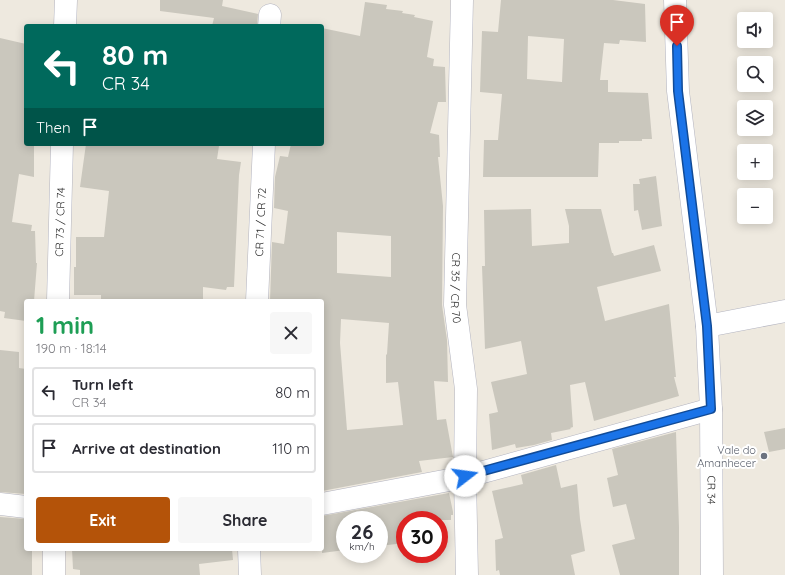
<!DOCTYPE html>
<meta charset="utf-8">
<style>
:root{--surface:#fff;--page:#f7f7f7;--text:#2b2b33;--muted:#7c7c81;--line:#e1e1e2;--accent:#b45309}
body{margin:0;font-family:Quicksand,sans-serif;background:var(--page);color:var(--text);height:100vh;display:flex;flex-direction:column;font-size:15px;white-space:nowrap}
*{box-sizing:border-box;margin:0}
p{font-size:13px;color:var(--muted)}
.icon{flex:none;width:22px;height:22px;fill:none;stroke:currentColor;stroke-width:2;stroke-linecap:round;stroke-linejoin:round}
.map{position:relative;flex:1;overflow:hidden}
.panel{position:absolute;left:24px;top:299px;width:300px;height:252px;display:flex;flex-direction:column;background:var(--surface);border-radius:4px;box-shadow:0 2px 10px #0003}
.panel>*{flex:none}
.guide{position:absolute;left:24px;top:24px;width:300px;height:122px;border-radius:4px;box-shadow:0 2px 10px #0003;background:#00695c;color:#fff;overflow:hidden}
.fabs{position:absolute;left:737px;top:12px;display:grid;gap:8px}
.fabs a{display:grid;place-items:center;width:36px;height:36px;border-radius:4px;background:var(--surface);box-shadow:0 2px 10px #0003;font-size:20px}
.speed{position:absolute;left:336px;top:511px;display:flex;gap:8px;font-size:20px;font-weight:700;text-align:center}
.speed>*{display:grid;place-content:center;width:52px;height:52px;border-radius:50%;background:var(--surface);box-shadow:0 2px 10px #0003;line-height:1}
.speed small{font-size:10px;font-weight:400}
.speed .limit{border:6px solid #d22;background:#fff;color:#111}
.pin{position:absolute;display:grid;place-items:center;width:34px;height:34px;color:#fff;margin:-41px -17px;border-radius:50% 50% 50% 0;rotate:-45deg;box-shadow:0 0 4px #0007}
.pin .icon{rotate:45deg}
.me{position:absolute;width:44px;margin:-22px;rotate:75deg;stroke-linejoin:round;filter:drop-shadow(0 0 3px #0008)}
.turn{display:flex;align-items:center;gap:14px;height:84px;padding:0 12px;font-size:18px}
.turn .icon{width:52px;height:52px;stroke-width:2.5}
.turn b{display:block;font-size:28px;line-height:34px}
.then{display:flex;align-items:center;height:38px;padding:0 12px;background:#0003;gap:8px;font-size:15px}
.round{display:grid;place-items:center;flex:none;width:42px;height:42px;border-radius:4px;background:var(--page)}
.overview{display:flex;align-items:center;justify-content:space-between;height:68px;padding:0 12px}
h1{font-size:24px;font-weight:700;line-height:30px;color:#1e9e55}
.button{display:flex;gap:8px;margin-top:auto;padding:8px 12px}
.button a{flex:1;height:46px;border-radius:4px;background:var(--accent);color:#fff;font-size:16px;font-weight:700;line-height:46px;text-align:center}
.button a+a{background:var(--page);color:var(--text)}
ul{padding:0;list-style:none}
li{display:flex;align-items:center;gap:12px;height:50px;margin:0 8px 6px;padding:0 4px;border:2px solid var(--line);border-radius:4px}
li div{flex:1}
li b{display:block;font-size:15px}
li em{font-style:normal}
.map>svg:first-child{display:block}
.building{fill:#cac7bd;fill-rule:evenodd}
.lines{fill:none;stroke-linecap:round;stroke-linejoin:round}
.street-casing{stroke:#b3b4c0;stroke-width:23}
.street{stroke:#fff;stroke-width:22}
.route-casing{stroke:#114b97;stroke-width:10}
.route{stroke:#1a73e8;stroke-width:7}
.worship-dot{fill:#6b7280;stroke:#fff;stroke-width:1.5}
.labels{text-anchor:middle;stroke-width:4;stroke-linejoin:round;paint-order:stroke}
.street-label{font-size:11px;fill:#2d2d2d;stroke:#fff}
.worship-label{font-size:11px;fill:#5b616d;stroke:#fff;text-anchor:end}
</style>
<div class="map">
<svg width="785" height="575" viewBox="0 0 785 575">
<rect width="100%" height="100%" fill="#eee9df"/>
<g class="building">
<path d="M160 0H223L222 6 258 14 257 26H212L214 18 160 11Z"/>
<path d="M501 0H613L645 4 646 42 620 40 619 44 604 43 600 80H608V92L648 93 652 139H642V141H619V143H599L598 177H483L484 140H498L502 94 480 92 482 31 498 32ZM528 36 564 39 562 82 527 79Z"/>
<path d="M365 2 387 5 386 9 403 11 402 13 415 15 414 17 433 21 427 57 434 59 433 66 445 67 446 102H438L430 133 439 135 440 157H438L443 206 442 305 447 340 448 382 434 381 437 420 446 419 453 457 419 461 422 472 322 491V301H270L272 242 284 244 288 211 274 208 275 177 280 156 288 157 291 144H322V28L360 36ZM337 232 391 236V277L337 273ZM341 319 389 323 387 354 386 355V383L398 382 403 425 347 430 340 343Z"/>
<path d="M0 38 26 44V144H34V177L19 174 12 222 32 225 31 231H35L36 263H37L34 301H26V321L4 318 5 312 0 311Z"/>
<path d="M86 144H210L219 146 217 159 241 162 239 175 234 287H227L226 290 203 287V301H101V295H74V267H76V237H104L109 191 80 187Z"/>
<path d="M656 176 662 226 642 230 638 210 634 211 633 184H640L639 179Z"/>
<path d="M531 209 532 246 569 243V226L565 209H601L612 253H613L614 256 654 245 661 271 597 287 605 321 669 304 676 377H674L679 396 594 421 585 382 570 385 573 427 570 428 571 429 551 433 552 440 534 445 516 448 515 444 492 450 489 414 498 412 491 382 527 374 521 341 485 349 482 266H485L484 210Z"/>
<path d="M0 350 19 352V368L26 369V494L0 492Z"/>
<path d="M785 428V449L769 452 764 432Z"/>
<path d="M676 432 679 527V575H620L612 545 635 539 626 504 613 507 607 478 618 475 612 449Z"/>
<path d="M556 465 561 488 577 484 580 519 585 551 571 555 575 575H500L499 570 496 571 495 540 503 538 492 491 523 484 521 475Z"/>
<path d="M449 493 453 512V515H451V520H405V543L379 546V520H345V550L322 553V516Z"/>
<path d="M0 517 26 519V549H32V575H0Z"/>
<path d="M72 549H232L233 560 199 564 200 575H80V570L73 569Z"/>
</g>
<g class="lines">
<g class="street-casing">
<g id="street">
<path id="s1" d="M462 0 455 305 466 389 465 477 467 575"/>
<path id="s2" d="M675 0 678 91 707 326 711 409 712 575"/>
<path d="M65 26 66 0"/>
<path d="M269 26 270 15"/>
<path id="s3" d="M58 301 62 144"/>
<path id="s4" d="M257 301 264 144"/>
<path d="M707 326 785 311"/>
<path d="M0 504 26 507"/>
<path d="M322 504 465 477 711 409"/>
<path d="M54 549V575"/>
<path d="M249 549 250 575"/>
</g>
</g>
<use href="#street" class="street"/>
</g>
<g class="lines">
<g class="route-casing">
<path id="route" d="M465 476 711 409 707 326 678 91 677 46"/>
</g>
<use href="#route" class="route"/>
</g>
<circle class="worship-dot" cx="764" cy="456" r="4"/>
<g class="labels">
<g class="street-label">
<text dy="4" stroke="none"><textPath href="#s3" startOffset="79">CR 73 / CR 74</textPath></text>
<text dy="4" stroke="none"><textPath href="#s4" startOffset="79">CR 71 / CR 72</textPath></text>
<text dy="4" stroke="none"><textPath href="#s1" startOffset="288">CR 35 / CR 70</textPath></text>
<text dy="4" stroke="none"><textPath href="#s2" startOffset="492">CR 34</textPath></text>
</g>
<g class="worship-label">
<text x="756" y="454">Vale do<tspan x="756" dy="13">Amanhecer</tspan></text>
</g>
</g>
</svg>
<div class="fabs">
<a><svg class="icon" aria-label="sound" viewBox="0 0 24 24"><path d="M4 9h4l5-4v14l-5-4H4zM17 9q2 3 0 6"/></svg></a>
<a><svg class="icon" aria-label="search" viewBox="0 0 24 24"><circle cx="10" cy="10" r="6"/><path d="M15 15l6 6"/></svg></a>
<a><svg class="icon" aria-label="layers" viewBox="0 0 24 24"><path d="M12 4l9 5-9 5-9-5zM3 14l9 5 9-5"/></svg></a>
<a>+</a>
<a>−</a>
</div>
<div class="speed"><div>26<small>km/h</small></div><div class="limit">30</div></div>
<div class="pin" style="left:677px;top:46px;background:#d93025"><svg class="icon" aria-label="arrive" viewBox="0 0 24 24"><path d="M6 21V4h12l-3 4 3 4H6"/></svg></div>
<svg class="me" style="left:465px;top:476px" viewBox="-20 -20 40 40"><circle r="19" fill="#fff"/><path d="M0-13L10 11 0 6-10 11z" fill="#1a73e8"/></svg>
<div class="guide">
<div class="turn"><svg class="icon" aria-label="left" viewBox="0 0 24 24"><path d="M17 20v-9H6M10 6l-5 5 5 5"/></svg><div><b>80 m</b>CR 34</div></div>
<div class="then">Then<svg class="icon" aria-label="arrive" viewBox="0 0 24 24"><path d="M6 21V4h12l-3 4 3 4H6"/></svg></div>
</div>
<section class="panel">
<div class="overview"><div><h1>1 min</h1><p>190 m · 18:14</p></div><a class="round"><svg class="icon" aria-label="close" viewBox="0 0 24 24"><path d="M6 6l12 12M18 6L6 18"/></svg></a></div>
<ul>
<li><svg class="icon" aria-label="left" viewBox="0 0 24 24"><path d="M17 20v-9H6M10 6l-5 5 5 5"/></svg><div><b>Turn left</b><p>CR 34</p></div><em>80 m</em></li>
<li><svg class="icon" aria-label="arrive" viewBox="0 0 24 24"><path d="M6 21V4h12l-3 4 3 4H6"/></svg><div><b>Arrive at destination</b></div><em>110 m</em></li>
</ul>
<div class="button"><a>Exit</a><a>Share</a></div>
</section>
</div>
